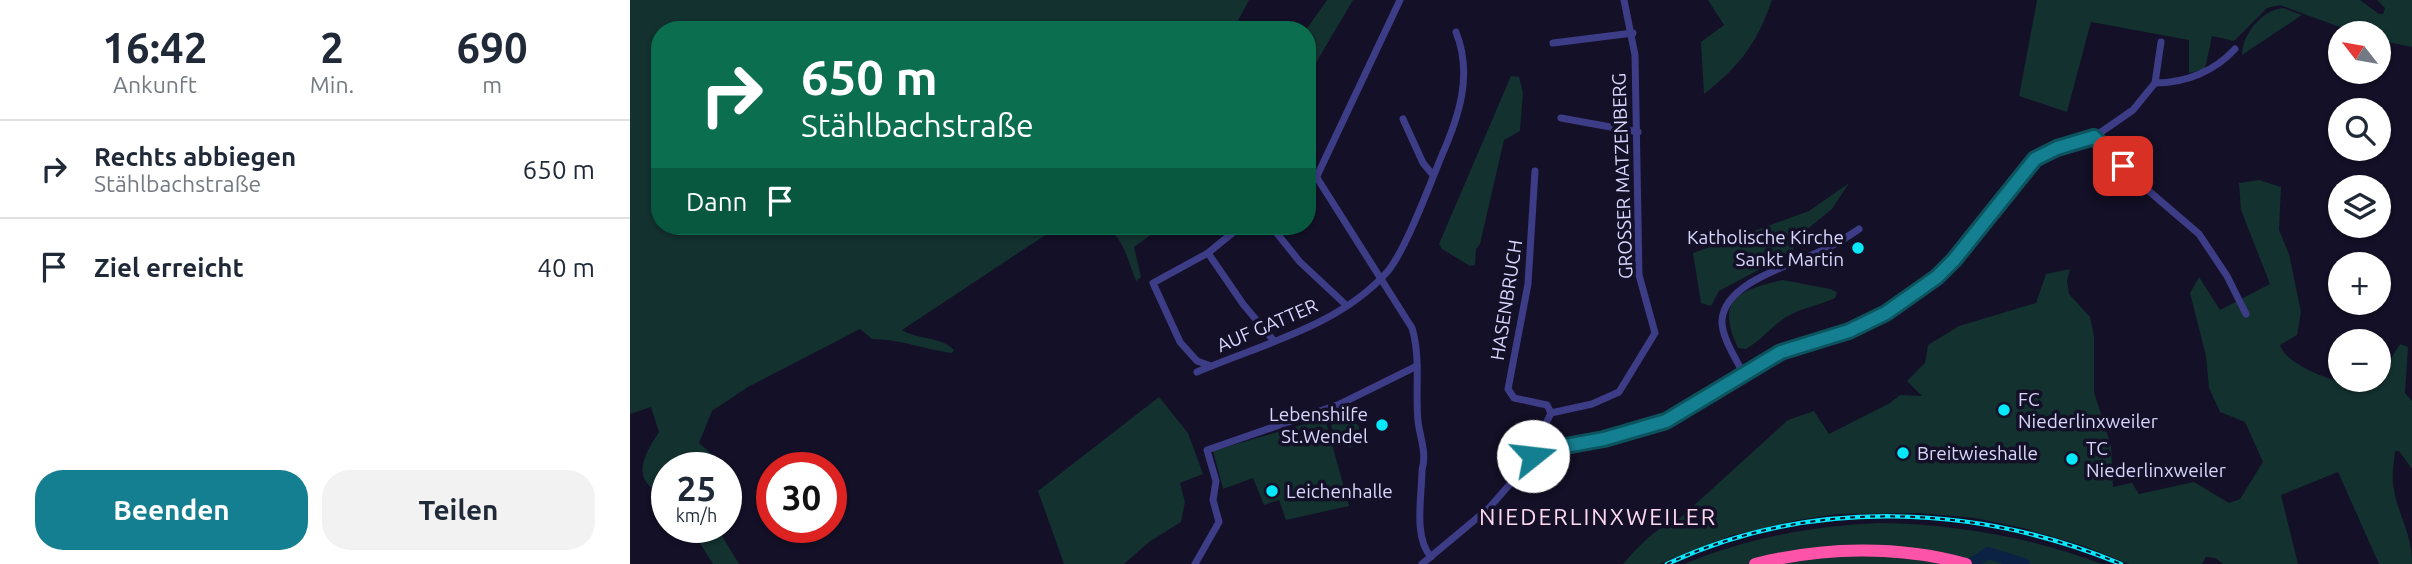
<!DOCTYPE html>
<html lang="de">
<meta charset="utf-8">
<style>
:root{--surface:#fff;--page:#f2f2f3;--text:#1f2937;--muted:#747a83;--line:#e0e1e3;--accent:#147f90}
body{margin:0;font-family:Ubuntu,sans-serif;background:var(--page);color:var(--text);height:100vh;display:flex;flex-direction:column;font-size:26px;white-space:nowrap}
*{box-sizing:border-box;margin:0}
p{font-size:23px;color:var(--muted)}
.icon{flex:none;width:38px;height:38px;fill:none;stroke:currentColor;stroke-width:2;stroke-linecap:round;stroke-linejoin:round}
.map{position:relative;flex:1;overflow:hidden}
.details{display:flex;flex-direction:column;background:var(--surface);width:630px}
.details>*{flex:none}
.banner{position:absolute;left:21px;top:21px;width:665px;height:214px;border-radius:28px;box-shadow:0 2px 5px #0004;background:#0b6e4f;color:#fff;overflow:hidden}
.needle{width:46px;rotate:301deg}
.controls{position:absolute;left:1698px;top:21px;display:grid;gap:14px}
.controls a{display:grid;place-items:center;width:63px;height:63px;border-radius:50%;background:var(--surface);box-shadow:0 2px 5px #0004;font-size:35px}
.speed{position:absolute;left:21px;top:452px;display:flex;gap:14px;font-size:35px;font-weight:700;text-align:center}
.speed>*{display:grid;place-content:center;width:91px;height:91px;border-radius:50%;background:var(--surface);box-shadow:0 2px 5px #0004;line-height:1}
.speed small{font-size:18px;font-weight:400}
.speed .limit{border:10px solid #d22;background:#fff;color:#111}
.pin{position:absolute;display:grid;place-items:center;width:60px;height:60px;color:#fff;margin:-30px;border-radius:14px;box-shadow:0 4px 10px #0006}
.me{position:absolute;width:77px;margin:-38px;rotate:74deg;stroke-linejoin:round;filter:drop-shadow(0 0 5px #0008)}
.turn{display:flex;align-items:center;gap:24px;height:147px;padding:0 35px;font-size:32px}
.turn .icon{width:91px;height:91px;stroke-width:2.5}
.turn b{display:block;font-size:49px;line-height:60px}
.then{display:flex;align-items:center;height:66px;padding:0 35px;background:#0003;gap:14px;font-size:26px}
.eta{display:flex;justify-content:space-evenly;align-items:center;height:119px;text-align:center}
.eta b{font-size:42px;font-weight:600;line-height:49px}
.primary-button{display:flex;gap:14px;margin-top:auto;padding:14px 35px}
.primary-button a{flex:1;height:80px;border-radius:28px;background:var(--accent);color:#fff;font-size:28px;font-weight:600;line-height:80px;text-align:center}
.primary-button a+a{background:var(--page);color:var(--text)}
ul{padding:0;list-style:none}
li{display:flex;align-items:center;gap:21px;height:98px;padding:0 35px;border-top:2px solid var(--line)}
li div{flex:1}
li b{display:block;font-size:26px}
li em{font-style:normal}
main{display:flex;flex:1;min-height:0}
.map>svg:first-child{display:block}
.green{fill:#13312f}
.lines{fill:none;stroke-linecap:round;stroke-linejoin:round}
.river{stroke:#0b2245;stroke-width:12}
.street{stroke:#3d3c86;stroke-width:7}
.highway{stroke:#fd54a9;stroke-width:12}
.rail-casing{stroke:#06e9fc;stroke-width:4.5}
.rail{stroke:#131027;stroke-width:2;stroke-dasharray:5;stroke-linecap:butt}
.route-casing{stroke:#0d535e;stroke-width:18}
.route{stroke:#147f90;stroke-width:12}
.poi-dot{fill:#06e9fc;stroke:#131027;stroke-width:2.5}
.labels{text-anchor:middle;stroke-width:7;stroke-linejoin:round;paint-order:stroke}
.street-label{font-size:19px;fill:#dad7fe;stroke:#131027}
.poi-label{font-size:19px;fill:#dad7fe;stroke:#131027;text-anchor:start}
.quarter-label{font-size:23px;letter-spacing:2px;fill:#fed9f2;stroke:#131027}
</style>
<main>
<section class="details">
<div class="eta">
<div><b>16:42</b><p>Ankunft</p></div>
<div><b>2</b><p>Min.</p></div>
<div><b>690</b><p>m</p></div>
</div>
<ul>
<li><svg class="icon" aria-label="right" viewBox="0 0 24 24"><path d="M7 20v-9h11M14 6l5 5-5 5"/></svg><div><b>Rechts abbiegen</b><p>Stählbachstraße</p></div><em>650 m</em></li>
<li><svg class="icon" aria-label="arrive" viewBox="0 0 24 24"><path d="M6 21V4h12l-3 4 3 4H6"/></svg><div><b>Ziel erreicht</b></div><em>40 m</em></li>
</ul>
<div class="primary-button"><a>Beenden</a><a>Teilen</a></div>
</section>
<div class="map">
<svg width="1782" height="564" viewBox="0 0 1782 564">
<rect width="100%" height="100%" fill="#131027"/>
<g class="green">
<path d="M0 0H619L603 30H30V226H429L272 330C288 340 311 336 324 350L322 353C292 349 274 340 242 339L230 329 118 387 82 411 69 443 84 456 87 467H37V489L33 484 22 488C2 473 18 449 29 432L21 407 0 414Z"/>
<path d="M697 0H723L677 78 676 30Z"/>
<path d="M1078 0H1142C1127 43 1110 66 1074 94L1071 42 1094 25Z"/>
<path d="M1407 0H1730L1749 14H1753L1755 8 1747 0H1782V47L1748 40V33H1726L1650 5 1637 8 1604 41 1582 36 1575 69 1559 73V40L1461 22 1437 112 1389 96Z"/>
<path d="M1653 8 1672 15 1612 55C1612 34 1632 10 1653 8Z"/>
<path d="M881 76 889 77 893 93 890 131 874 140 850 244 846 249 845 265 840 266 812 249 809 244Z"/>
<path d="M1629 180 1651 187 1649 230 1659 254 1671 312 1667 335 1650 345C1659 370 1718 385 1741 390L1770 344 1778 347 1775 393 1782 401V469L1769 451H1765C1764 461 1762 473 1763 484 1767 515 1782 531 1782 564H1749L1708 472 1651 495 1668 564H1593L1585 558 1576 557 1572 564H1499L1454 546 1393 528 1345 518 1290 513 1207 514 1168 520 1103 535 1029 564H993C1009 546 1026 527 1049 519L1158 420 1184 411 1199 434 1260 403 1270 395 1292 396 1277 381 1295 363 1298 345 1329 326 1406 303 1416 274 1440 269 1437 281 1439 294 1460 317 1464 336V392L1481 446 1483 487 1502 483 1509 494 1564 482 1599 503 1610 499 1633 462 1615 422 1590 412 1579 388 1576 356 1560 293 1569 277 1590 310 1640 284 1611 210 1609 183Z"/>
<path d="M1219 183 1202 209 1170 235 1162 252 1089 291 1081 306 1071 303 1063 253 1179 211Z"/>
<path d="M470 226H533L504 247 511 277 506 281C498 262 493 231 470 226Z"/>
<path d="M1153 280 1200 289 1207 292 1205 298C1190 305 1171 308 1156 317 1141 327 1132 340 1116 349L1108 348C1085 299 1108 290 1153 280Z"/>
<path d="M529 397 558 433 573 474 550 483 555 502 551 522 519 542 494 564H434L408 491Z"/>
<path d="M712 413H718L729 427 730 438 720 448 702 429 701 422Z"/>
<path d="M695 418 719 506 656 520 649 500 634 505 623 478 593 489 583 451Z"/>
<path d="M1249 523C1326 524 1399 537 1472 564H1054C1117 538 1181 526 1249 523Z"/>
<path d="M73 527 89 531 109 564H83L65 535Z"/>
</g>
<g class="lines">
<path class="river" d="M1341 564 1358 553 1394 564"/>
<g class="street">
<path d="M923 43 1003 33"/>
<path d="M1525 83C1556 83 1585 71 1605 49"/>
<path d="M931 118 1008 132"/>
<path d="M773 119 793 163 803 175"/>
<path d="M1464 137 1513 186 1569 234 1597 276 1616 314"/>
<path d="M677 162 782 328C791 358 785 390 788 421 790 438 797 453 792 470 792 495 783 537 801 557"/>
<path d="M905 171 898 284 878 389 884 398 917 405 921 413"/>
<path d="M687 176 770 0"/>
<path d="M641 226 670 262 716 305"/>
<path d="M578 253 613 304 644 341"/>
<path d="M581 366 567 361 550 342 523 283 578 253 611 226"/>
<path d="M567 372C632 344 710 326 758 271 776 249 800 184 812 155 829 116 843 75 826 32"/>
<path d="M1114 375C1107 360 1091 337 1092 320 1095 282 1162 265 1191 251 1204 245 1216 238 1229 229"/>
<path d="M908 452 907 442 921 413 962 404 989 392 1025 333 1009 275 1005 55 994 0"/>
<path d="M565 564 589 522 583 500 586 481 577 450 710 404 787 366"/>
<path d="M792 564 859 508 908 452 974 439 1036 421 1151 352 1219 331 1282 296 1324 260 1405 159 1427 148 1464 137 1503 110 1525 83 1531 42"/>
</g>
<path class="highway" d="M1125 564C1193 547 1268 545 1336 564"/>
<g class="rail-casing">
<path id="rail" d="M1037 564C1180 497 1347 504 1491 564"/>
</g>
<use href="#rail" class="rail"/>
</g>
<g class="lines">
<g class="route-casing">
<path id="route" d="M903 456 913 450 974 439 1036 421 1151 352 1219 331 1256 313 1307 277 1324 260 1405 159 1427 148 1464 137 1493 166"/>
</g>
<use href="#route" class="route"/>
</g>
<g class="poi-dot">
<circle cx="1228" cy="248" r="7"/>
<circle cx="1374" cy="410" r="7"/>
<circle cx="752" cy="425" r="7"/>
<circle cx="1273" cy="453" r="7"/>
<circle cx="1442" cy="459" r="7"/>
<circle cx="642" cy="491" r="7"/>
</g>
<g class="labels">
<g class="street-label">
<text transform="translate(992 176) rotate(-92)" y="7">GROSSER MATZENBERG</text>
<text transform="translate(876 300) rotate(-81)" y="7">HASENBRUCH</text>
<text transform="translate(637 325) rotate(-23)" y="7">AUF GATTER</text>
</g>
<g class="poi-label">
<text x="1214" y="244" text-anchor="end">Katholische Kirche<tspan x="1214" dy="22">Sankt Martin</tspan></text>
<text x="1388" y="406">FC<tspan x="1388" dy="22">Niederlinxweiler</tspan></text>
<text x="738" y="421" text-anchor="end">Lebenshilfe<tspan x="738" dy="22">St.Wendel</tspan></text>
<text x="1456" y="455">TC<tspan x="1456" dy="22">Niederlinxweiler</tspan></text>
<text x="1287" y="460">Breitwieshalle</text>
<text x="656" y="498">Leichenhalle</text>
</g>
<g class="quarter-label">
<text x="968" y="525">NIEDERLINXWEILER</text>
</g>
</g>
</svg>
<div class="controls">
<a><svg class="needle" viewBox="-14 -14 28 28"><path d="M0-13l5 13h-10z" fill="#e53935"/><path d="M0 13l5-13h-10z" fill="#747a83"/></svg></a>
<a><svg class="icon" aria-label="search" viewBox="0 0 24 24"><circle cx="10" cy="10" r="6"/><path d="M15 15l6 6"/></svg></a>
<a><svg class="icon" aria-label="layers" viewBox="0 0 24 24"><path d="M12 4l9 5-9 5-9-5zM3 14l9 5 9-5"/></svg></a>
<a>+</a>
<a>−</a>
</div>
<div class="speed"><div>25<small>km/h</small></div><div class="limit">30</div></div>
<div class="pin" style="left:1493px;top:166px;background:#d93025"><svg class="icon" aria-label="arrive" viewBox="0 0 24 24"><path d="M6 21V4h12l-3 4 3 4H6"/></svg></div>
<svg class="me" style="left:903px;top:456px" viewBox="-20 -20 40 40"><circle r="19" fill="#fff"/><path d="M0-13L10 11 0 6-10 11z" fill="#147f90"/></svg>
<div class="banner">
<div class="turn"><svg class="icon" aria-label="right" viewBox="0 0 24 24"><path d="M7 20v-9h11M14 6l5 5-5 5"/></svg><div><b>650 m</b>Stählbachstraße</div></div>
<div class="then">Dann<svg class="icon" aria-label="arrive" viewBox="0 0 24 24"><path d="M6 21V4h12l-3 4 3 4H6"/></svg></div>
</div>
</div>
</main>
